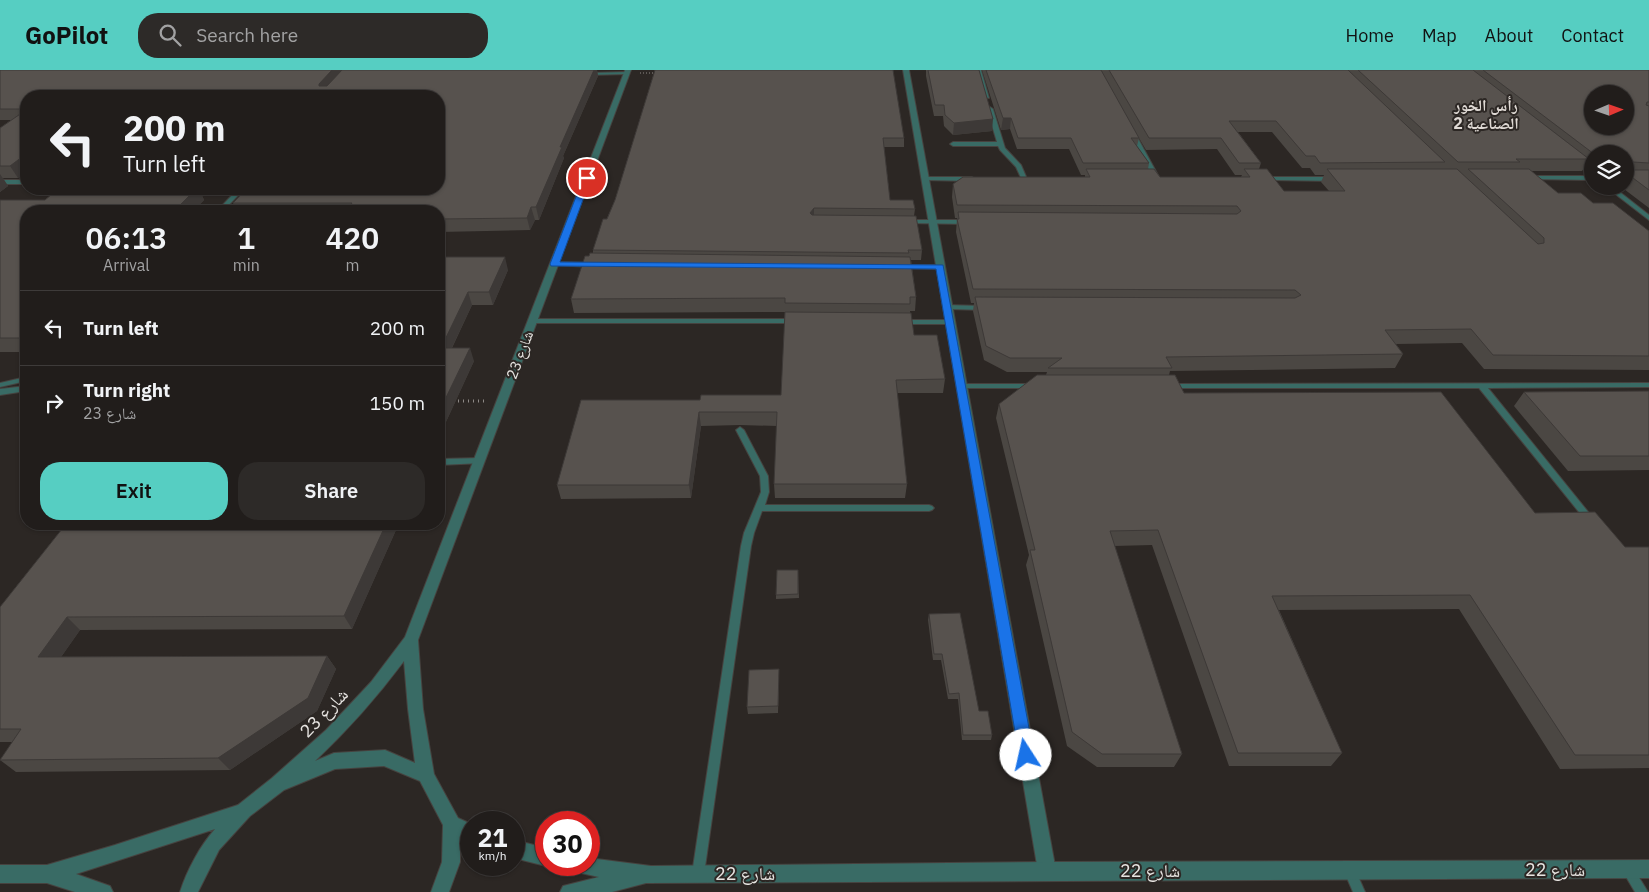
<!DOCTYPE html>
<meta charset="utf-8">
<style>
:root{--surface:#211d1b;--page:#2d2a28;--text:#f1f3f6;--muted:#a2a2a3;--line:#3e3b3a;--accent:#56cec2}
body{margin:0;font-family:"IBM Plex Sans","Noto Naskh Arabic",sans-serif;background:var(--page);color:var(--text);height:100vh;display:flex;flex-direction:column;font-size:19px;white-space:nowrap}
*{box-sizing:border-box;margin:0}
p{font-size:16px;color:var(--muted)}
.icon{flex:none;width:28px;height:28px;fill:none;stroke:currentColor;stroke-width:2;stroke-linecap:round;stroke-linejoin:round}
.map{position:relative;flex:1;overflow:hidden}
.sheet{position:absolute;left:20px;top:135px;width:425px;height:325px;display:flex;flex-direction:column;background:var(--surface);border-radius:20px;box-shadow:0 1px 4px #0004,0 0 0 1px var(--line)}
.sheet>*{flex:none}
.hud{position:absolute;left:20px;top:20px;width:425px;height:105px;border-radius:20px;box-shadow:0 1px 4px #0004,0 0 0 1px var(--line);background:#211d1b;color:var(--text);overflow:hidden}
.needle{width:32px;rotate:88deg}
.tools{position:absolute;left:1584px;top:15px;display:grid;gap:10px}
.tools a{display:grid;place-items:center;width:50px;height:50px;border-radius:50%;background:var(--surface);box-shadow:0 1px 4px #0004,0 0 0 1px var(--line);font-size:25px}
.speed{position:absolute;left:460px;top:741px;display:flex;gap:10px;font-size:25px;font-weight:700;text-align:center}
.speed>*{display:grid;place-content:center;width:65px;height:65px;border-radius:50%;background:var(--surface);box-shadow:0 1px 4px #0004,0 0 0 1px var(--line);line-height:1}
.speed small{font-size:12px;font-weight:400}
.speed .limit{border:8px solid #d22;background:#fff;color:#111}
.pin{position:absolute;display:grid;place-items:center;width:42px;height:42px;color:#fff;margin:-21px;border:2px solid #fff;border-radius:50%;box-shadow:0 1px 5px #0007}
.me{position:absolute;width:55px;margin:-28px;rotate:350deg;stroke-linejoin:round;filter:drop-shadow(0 0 4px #0008)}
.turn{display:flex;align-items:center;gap:18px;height:105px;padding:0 20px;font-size:22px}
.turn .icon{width:65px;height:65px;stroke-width:2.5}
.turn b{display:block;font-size:35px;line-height:42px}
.eta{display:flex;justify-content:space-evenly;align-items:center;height:85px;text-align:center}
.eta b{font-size:30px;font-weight:600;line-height:35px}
.button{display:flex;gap:10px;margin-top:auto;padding:10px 20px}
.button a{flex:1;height:58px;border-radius:20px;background:var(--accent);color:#111;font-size:20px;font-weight:600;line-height:58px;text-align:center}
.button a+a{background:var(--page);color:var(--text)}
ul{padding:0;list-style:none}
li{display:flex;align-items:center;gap:15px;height:75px;padding:0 20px;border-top:1px solid var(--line)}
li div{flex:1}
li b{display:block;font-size:19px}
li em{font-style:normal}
header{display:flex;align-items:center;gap:30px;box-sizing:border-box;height:70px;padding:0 25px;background:var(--accent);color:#111}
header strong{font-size:24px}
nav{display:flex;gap:28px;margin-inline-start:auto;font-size:18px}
.search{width:350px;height:45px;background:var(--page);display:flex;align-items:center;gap:12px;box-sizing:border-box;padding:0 18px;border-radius:20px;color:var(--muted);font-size:19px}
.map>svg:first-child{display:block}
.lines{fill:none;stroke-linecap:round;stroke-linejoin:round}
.service-casing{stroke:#46423f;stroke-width:2}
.minor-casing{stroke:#46423f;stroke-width:2}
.tertiary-casing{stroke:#46423f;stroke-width:2}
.path-far1{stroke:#8d8986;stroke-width:2;stroke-dasharray:0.5 2.5;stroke-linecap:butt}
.path{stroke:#8d8986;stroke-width:3;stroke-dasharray:1 4;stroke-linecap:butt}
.service{fill:#396b65;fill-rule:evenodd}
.minor{fill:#396b65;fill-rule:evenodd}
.tertiary{fill:#396b65;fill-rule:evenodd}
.wall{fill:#4b4743;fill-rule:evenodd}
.shaded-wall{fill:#3d3937}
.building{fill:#57524e;stroke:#3d3937;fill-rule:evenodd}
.route{fill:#1a73e8;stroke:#114b97}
.labels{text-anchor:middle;stroke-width:4;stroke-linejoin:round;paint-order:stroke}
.street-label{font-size:15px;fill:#e8e5e2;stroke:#2c2724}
.far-district-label{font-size:16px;font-weight:bold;fill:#dfd9d4;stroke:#2c2724}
.near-street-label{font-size:18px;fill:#e8e5e2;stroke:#2c2724}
</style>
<header>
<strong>GoPilot</strong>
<div class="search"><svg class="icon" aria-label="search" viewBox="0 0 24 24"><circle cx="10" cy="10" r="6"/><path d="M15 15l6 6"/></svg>Search here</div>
<nav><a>Home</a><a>Map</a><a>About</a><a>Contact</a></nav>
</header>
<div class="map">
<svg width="1649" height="822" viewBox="0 0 1649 822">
<rect width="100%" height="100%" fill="#2c2724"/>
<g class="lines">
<g class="service-casing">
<g id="service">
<path d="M977 0H981L989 28 984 27Z"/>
<path d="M627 2 629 3V4L587 5 585 4 587 3Z"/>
<path d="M990 37 993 39 1005 78 1021 95 1027 109 1026 110H1022L1016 97 1000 80 998 76H953L950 74 953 72H997L987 39Z"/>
<path d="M1132 61 1135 63 1160 109 1159 110 1154 109 1129 63Z"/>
<path d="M1573 89H1577L1592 101V106L1590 105 1573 91Z"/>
<path d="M1530 106H1592V110L1528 109V107Z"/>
<path d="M926 107H972L975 109 972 111 924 110V108Z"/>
<path d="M1263 107H1335L1338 109 1335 111 1261 110V108Z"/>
<rect x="0" y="110" width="26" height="4"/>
<path d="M1605 116H1612L1649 145V150Z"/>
<path d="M238 119H244L223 141H217Z"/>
<path d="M907 150H967L970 152 967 154 905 153V151Z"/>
<path d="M554 192 593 193 596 195 593 197 552 195 551 194Z"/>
<path d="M901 195H940L943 197 940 199 899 198V196Z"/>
<path d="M945 235 984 236 988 238 984 240 948 239 944 237Z"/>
<path d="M530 249H795L799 251 795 253H530Z"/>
<path d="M897 250H950L954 252 950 254H900L896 252Z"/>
<path d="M26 307V311L0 317V313Z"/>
<path d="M1649 313V317L1488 318 1593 448 1595 450 1593 452H1587L1479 318H1169L1165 316 1169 314Z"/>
<path d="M958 314H1034L1038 316 1034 318H961L957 316Z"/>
<path d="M26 316V321L0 325V319Z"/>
<path d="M740 357 744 360 768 406 769 422 765 435H929L932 436 934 438 932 440 929 441H762L754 463 751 476 704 804 702 808 698 810 694 808 692 804 741 476 744 463 761 422 760 406 736 360Z"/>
<path d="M480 388 484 391 483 393 439 395V389Z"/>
<path d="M1628 794 1632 796 1648 822H1635L1622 800 1624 796Z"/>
<path d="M1350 795 1354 797 1365 822H1353L1344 801 1346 797Z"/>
</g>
</g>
<g class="minor-casing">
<path id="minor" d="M903 0H909L1056 801 1053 807 1047 810 1041 807 1038 801Z"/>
</g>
<g class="tertiary-casing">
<g id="tertiary">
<path d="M625 0H631L418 570 423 639 434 704 458 748 471 754V770L460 766V792L449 822H431L442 792 443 755 420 711 384 696 335 699 284 720 250 746 219 780 198 822H180C187 800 200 776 215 759L76 804 110 816 113 822H75L47 813H0V795H47L115 775 238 735 272 708 326 660 371 612 405 567ZM404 591 408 639 415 693 385 680 334 683 315 691C348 660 377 627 404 591Z"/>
<path d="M514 770 546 778V795H548L546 796 514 788Z"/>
<path d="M589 788 651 796 1047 792 1649 790V808L646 813 612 822H560L563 816 599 807 572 801 569 795H589Z"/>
</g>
</g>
<path class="path-far1" d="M640 3H659"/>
<path class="path" d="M453 331H485"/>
<use href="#service" class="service"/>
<use href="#minor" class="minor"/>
<use href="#tertiary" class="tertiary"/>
</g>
<g class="wall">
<path d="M0 0H603H597L598 6 563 86 564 88 539 150H535L530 160 439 162V141H238L233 133 439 26H26V102L18 108H3L8 116 0 122V58L11 50H0Z"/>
<path d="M655 0 904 68V77H884L890 130 915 139 914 146 922 180 921 190H911L916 227 915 241H910V243L914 265 945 309 943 323H897L907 414 905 428H775L774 414 777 356 740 355 701 356 691 428 561 429 557 415 700 330 781 325 785 242 574 243 571 229 589 186 593 183V180L615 130Z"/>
<path d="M926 0H979L992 61 953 65 944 56 943 46H934L926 6Z"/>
<path d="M982 0H1649V138L1620 116H1625V84H1592V95L1590 94 1588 97 1586 95 1582 101H1531L1558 123 1593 133 1649 161V300L1484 299 1462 273 1396 274 1403 284 1395 298 1170 301 1169 305 1184 323 1535 443 1625 477H1649V698L1560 699 1459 539 1279 540 1342 683 1331 696H1229L1152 475 1114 476 1182 684 1174 697H1097L1067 676 1026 495 1029 485 996 348 999 334 1046 305 1047 302H1007L984 290 973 241 974 233H971L956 162 957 148H955L952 127 953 114 1085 107V105H1081L1069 79H1017L1010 59 1001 60ZM1129 51 1146 80 1217 79 1235 105H1242L1241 107H1160L1148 99 1149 93 1137 76 1139 68ZM1238 62H1272L1302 98H1310L1315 105H1324L1321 112 1329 121H1284L1259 99 1261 93Z"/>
<path d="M58 119H199L204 130 193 141H26V282H0V130H45Z"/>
<path d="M439 187 508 200 493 235H472L452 278 474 291 439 367Z"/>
<path d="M1649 321V400L1568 401 1514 336 1524 322Z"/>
<path d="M66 454H403L400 460H396L352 559 80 560 61 587 327 586 336 599 317 641 230 700 16 702 0 690 13 672H0V537Z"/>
<path d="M798 500 799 528 776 529V525Z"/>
<path d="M929 544 979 641 992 665 991 670H962L958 629H948L941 590H933L928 550Z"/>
<path d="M779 607 778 643 748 644 747 637Z"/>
</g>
<g class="shaded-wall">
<path d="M332 0H346L324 25 319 16V14Z"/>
<path d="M594 0H597L598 6 563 86 564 88 539 150 536 137 560 77Z"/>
<path d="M1003 48H1011L1010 59 1001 60Z"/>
<path d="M993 49 992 61 953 65 954 53Z"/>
<path d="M22 87 26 94V102L18 108 10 96Z"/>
<path d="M0 104 8 116 0 122Z"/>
<path d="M196 119H199L204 130 193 141H174Z"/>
<path d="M531 137 535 150 530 160 527 148Z"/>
<path d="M814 138V148L810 143Z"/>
<path d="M505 187 508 200 493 235 489 222Z"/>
<path d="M468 222 472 235 445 292 441 278Z"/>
<path d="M470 278 474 291 439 367V342Z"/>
<path d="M699 342 701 356 691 428 689 415Z"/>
<path d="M386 454H392L396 460 352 559 344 546Z"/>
<path d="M396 454H403L400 460Z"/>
<path d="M67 547 80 560 52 600 38 587Z"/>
<path d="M327 586 336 599 317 641 230 700 218 688Z"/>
</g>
<g class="building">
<path d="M0 0H332L319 14V16H327L342 0H594L560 77H562L536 137H531L527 148 439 149V141H346L352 133H233L246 119H439V26H26V39H0Z"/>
<path d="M655 0H893L904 68H883L890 130H913L915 139 814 138 810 143 812 145 916 146 922 180H908L909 183 593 180 603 149H607L615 130Z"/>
<path d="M928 0H979L993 49 954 53 945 45 944 35H935Z"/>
<path d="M986 0H1101L1139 68H1131L1149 93H1083L1071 68H1018L1011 48H1003Z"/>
<path d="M1109 0H1348L1445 92 1320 93 1315 86H1306L1276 51H1229L1261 93H1239L1221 68H1149Z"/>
<path d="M1358 0H1473L1589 89H1516L1520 92H1458Z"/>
<path d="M1483 0H1649V32H1647L1646 35 1649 36V93L1633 92 1631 98 1633 100H1649V120L1625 102V84H1600L1598 82 1596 84H1594ZM1592 24H1625V56H1592Z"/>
<path d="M26 40V87H22L10 96H0V58Z"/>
<path d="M1086 99H1154L1160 107H1250L1244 99H1267L1284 121H1345L1327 99H1457L1538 174 1544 173V168L1468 99H1529L1558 123H1581L1593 133H1613L1649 161V286L1493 285 1471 259 1385 260 1403 284 1166 287 1172 298H1048L1062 288H1010L986 276 975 227 1295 228 1301 225 1295 220 973 219 957 149H959L958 142 1237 144 1241 141 1237 136 957 135 953 114 963 107H1090Z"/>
<path d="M58 119H196L174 141H26V268H0V130H45Z"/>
<path d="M590 183 910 187 916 227H910V234L785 233V228L571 229 585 186H589Z"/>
<path d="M439 187H505L489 222H468L441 278H470L439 342Z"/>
<path d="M785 242 911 243 914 265H937L945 309 896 310 907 414H774L777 342H699L689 415H557L581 330H700L701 325H781Z"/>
<path d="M1037 305H1175L1184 323 1441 322 1535 443 1595 442 1625 477H1649V685H1575L1470 525 1272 526 1342 683H1238L1158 460 1110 461 1182 684H1102L1072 662 1030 480H1035L999 334Z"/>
<path d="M1649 321V386H1580L1524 322Z"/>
<path d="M66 454H386L344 546 67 547 38 587 327 586 308 628 218 688 0 690 21 659H0V537Z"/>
<path d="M777 500H798V524L776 525Z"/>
<path d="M960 543 979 641H988L992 665H963L959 623 949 624 942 584H934L929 544Z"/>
<path d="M779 599 778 636 747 637 749 600Z"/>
</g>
<path class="route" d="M584 106 591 108 560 192 943 195 1034 685 1032 689 1026 691 1021 689 1019 685 936 199 551 196 550 194Z"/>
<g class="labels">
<g class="street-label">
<text transform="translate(520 285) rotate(-69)" y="5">شارع 23</text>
</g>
<g class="far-district-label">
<text x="1486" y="41">رأس الخور<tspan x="1486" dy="18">الصناعية 2</tspan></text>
</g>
<g class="near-street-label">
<text transform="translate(324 643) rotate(-46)" y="6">شارع 23</text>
<text x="1555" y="806">شارع 22</text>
<text x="1150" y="807">شارع 22</text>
<text x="745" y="810">شارع 22</text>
</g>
</g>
</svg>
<div class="tools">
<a><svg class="needle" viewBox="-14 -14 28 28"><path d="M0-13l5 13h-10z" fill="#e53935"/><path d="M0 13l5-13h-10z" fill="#a2a2a3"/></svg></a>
<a><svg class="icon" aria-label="layers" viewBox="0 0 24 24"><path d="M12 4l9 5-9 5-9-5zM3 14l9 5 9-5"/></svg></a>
</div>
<div class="speed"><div>21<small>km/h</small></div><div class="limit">30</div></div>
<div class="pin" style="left:587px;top:108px;background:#d93025"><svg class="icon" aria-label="arrive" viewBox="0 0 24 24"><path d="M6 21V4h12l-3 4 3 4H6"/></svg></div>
<svg class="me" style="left:1026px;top:685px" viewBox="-20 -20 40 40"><circle r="19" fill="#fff"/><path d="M0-13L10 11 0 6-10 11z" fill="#1a73e8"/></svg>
<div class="hud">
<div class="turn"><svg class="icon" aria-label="left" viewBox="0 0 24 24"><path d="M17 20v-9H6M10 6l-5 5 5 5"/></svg><div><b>200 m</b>Turn left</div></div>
</div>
<section class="sheet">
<div class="eta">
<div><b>06:13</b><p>Arrival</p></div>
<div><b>1</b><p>min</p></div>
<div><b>420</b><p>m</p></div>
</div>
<ul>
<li><svg class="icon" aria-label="left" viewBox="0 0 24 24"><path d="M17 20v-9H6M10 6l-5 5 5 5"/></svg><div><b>Turn left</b></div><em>200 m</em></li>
<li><svg class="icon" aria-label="right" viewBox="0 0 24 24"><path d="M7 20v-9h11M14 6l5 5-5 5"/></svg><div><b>Turn right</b><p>شارع 23</p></div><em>150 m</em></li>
</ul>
<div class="button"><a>Exit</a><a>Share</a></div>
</section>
</div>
